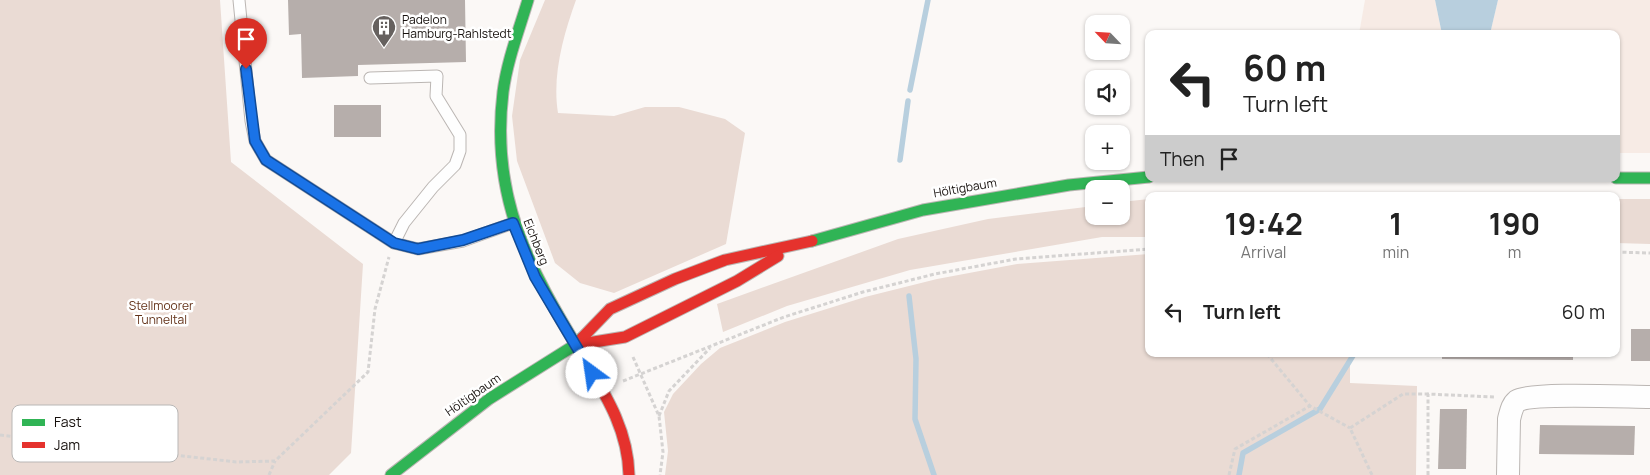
<!DOCTYPE html>
<meta charset="utf-8">
<style>
:root{--surface:#fff;--page:#f6f6f6;--text:#222;--muted:#767676}
body{margin:0;font-family:Manrope,sans-serif;background:var(--page);color:var(--text);height:100vh;display:flex;flex-direction:column;font-size:19px;white-space:nowrap}
*{box-sizing:border-box;margin:0}
p{font-size:16px;color:var(--muted)}
.icon{flex:none;width:28px;height:28px;fill:none;stroke:currentColor;stroke-width:2;stroke-linecap:round;stroke-linejoin:round}
.map{position:relative;flex:1;overflow:hidden}
.sheet{position:absolute;left:1145px;top:192px;width:475px;height:165px;display:flex;flex-direction:column;background:var(--surface);border-radius:10px;box-shadow:0 1px 4px #0004}
.sheet>*{flex:none}
.banner{position:absolute;left:1145px;top:30px;width:475px;height:152px;border-radius:10px;box-shadow:0 1px 4px #0004;background:#fff;color:var(--text);overflow:hidden}
.needle{width:32px;rotate:295deg}
.tools{position:absolute;left:1085px;top:15px;display:grid;gap:10px}
.tools a{display:grid;place-items:center;width:45px;height:45px;border-radius:10px;background:var(--surface);box-shadow:0 1px 4px #0004;font-size:25px}
.pin{position:absolute;display:grid;place-items:center;width:42px;height:42px;color:#fff;margin:-51px -21px;border-radius:50% 50% 50% 0;rotate:-45deg;box-shadow:0 0 5px #0007}
.pin .icon{rotate:45deg}
.me{position:absolute;width:55px;margin:-28px;rotate:329deg;stroke-linejoin:round;filter:drop-shadow(0 0 4px #0008)}
.turn{display:flex;align-items:center;gap:18px;height:105px;padding:0 15px;font-size:22px}
.turn .icon{width:65px;height:65px;stroke-width:2.5}
.turn b{display:block;font-size:35px;line-height:42px}
.then{display:flex;align-items:center;height:48px;padding:0 15px;background:#0003;gap:10px;font-size:19px}
.eta{display:flex;justify-content:space-evenly;align-items:center;height:85px;text-align:center}
.eta b{font-size:30px;font-weight:700;line-height:35px}
ul{padding:0;list-style:none}
li{display:flex;align-items:center;gap:15px;height:70px;padding:0 15px}
li div{flex:1}
li b{display:block;font-size:19px}
li em{font-style:normal}
.map>svg:first-child{display:block}
.built{fill:#f7ebe5}
.green{fill:#eadbd4}
.water{fill:#b8cfde}
.lines{fill:none;stroke-linecap:round;stroke-linejoin:round}
.stream{stroke:#b8cfde;stroke-width:5.5}
.building{fill:#b6aeab}
.lane-casing{stroke:#bbb6b3;stroke-width:13}
.street-casing{stroke:#bbb6b3;stroke-width:24}
.fast-casing{stroke:#bbb6b3;stroke-width:13}
.jam-casing{stroke:#bbb6b3;stroke-width:13}
.path{stroke:#d5d3d2;stroke-width:3;stroke-dasharray:4 2.5;stroke-linecap:butt}
.lane{stroke:#fefefe;stroke-width:11}
.street{stroke:#fefefe;stroke-width:22}
.fast{stroke:#30b455;stroke-width:11}
.jam{stroke:#e5322d;stroke-width:11}
.route-casing{stroke:#114b97;stroke-width:12}
.route{stroke:#1a73e8;stroke-width:9}
.labels{text-anchor:middle;stroke-width:5;stroke-linejoin:round;paint-order:stroke}
.poi-label{font-size:12px;fill:#16100d;stroke:#fff;text-anchor:start}
.street-label{font-size:12px;fill:#16100d;stroke:#fff}
.park-label{font-size:12px;fill:#64331a;stroke:#fff}
.key{fill:#fff;stroke:#b9b7b6;stroke-width:1}
.key-label{font-size:14px;fill:#16100d}
</style>
<div class="map">
<svg width="1650" height="475" viewBox="0 0 1650 475">
<rect width="100%" height="100%" fill="#fbf8f6"/>
<g class="built">
<path d="M1365 0H1435L1442 34H1359Z"/>
<path d="M1498 0H1650V153H1616V34H1490Z"/>
</g>
<g class="green">
<path d="M0 0H220L231 162 363 264 351 453 329 475H0Z"/>
<path d="M545 0H576C563 36 552 76 558 113L614 116 645 107H679L725 119 745 133 726 244 614 293 580 283 555 263 517 161 512 116 520 60Z"/>
<path d="M1149 199V237H1102L910 270 787 306 723 332 717 304 898 239 988 219 1094 206V216H1121V202Z"/>
<path d="M1616 199H1650V244L1616 243Z"/>
<path d="M1149 254V354H1350V383L1417 386 1416 475H665L668 451 664 412 673 394 701 364 720 348 785 322 865 297 937 279 1017 264Z"/>
</g>
<path class="water" d="M1435 0H1498L1490 34H1442Z"/>
<g class="lines">
<g class="stream">
<path d="M910 90 928 0"/>
<path d="M900 160 908 101"/>
<path d="M909 296 916 359 915 419 934 475"/>
<path d="M1239 475 1243 453 1320 409 1354 354"/>
</g>
</g>
<g class="building">
<path d="M288 0H465L466 62 358 65V76L302 78 301 34 289 35Z"/>
<rect x="334" y="105" width="47" height="32"/>
<rect x="1631" y="329" width="19" height="32"/>
<path d="M1442 354H1573V360L1442 359Z"/>
<path d="M1440 409H1467L1466 469H1438Z"/>
<path d="M1540 425 1635 426 1634 455 1539 454Z"/>
</g>
<g class="lines">
<g class="lane-casing">
<g id="lane">
<path d="M239 0 251 121 255 141 266 160 394 243 418 249 463 241 513 223"/>
<path d="M370 78 437 76 436 96 460 135V151L455 165 433 187 404 223 394 243"/>
</g>
</g>
<g class="street-casing">
<path id="street" d="M1508 475 1509 419C1511 412 1512 405 1517 401 1531 392 1628 397 1650 397"/>
</g>
<g class="fast-casing">
<g id="fast">
<path d="M528 0C519 30 507 61 503 92 490 198 529 268 582 355"/>
<path d="M1616 178H1650"/>
<path d="M812 241 923 210 1069 185 1149 177"/>
<path d="M391 475 489 399 575 345 582 338"/>
</g>
</g>
<g class="jam-casing">
<g id="jam">
<path d="M582 338 610 309 675 279 725 260 812 241"/>
<path d="M575 345 625 337 737 281 778 256"/>
<path d="M582 355C605 394 628 429 629 475"/>
</g>
</g>
<g class="path">
<path d="M1616 252 1650 253"/>
<path d="M1267 354 1310 406 1350 428"/>
<path d="M633 357 659 416 663 452 660 475"/>
<path d="M623 381 784 317 863 292 935 274 1016 259 1149 249"/>
<path d="M659 416 669 391 710 348"/>
<path d="M0 435 236 462 275 461 368 372 375 309 389 257"/>
<path d="M269 475 275 461"/>
<path d="M1229 475 1235 449 1310 406"/>
<path d="M1372 475 1350 428 1403 394H1428"/>
<path d="M1428 475V394L1494 397"/>
</g>
<use href="#lane" class="lane"/>
<use href="#street" class="street"/>
<use href="#fast" class="fast"/>
<use href="#jam" class="jam"/>
</g>
<g class="lines">
<g class="route-casing">
<path id="route" d="M246 69 255 141 266 160 394 243 418 249 463 240 513 223 535 277 592 373"/>
</g>
<use href="#route" class="route"/>
</g>
<defs>
<g id="building-pin" transform="scale(1.25)"><path d="M0 17L-7.5 6A9.5 9.5 0 1 1 7.5 6Z" fill="#66615f" stroke="#fff"/><path d="M-4-6H4V6H1V3H-1V6H-4ZM-2.5-4.3h1.7v1.8h-1.7ZM.8-4.3h1.7v1.8H.8ZM-2.5-1h1.7V.8h-1.7ZM.8-1h1.7V.8H.8Z" fill="#fff"/></g>
</defs>
<g fill-rule="evenodd">
<use href="#building-pin" x="384" y="27"/>
</g>
<g class="labels">
<g class="poi-label">
<text x="402" y="24">Padelon<tspan x="402" dy="14">Hamburg-Rahlstedt</tspan></text>
</g>
<g class="street-label">
<text transform="translate(965 188) rotate(-10)" y="4">Höltigbaum</text>
<text transform="translate(536 242) rotate(68)" y="4">Eichberg</text>
<text transform="translate(473 395) rotate(-35)" y="4">Höltigbaum</text>
</g>
<g class="park-label">
<text x="161" y="310">Stellmoorer<tspan x="161" dy="14">Tunneltal</tspan></text>
</g>
</g>
<rect x="12" y="405" width="166" height="57" rx="8" class="key"/>
<rect x="22" y="419" width="23" height="7" fill="#30b455"/>
<rect x="22" y="442" width="23" height="6" fill="#e5322d"/>
<g class="key-label">
<text x="54" y="427">Fast</text>
<text x="54" y="450">Jam</text>
</g>
</svg>
<div class="tools">
<a><svg class="needle" viewBox="-14 -14 28 28"><path d="M0-13l5 13h-10z" fill="#e53935"/><path d="M0 13l5-13h-10z" fill="#767676"/></svg></a>
<a><svg class="icon" aria-label="sound" viewBox="0 0 24 24"><path d="M4 9h4l5-4v14l-5-4H4zM17 9q2 3 0 6"/></svg></a>
<a>+</a>
<a>−</a>
</div>
<div class="pin" style="left:246px;top:69px;background:#d93025"><svg class="icon" aria-label="arrive" viewBox="0 0 24 24"><path d="M6 21V4h12l-3 4 3 4H6"/></svg></div>
<svg class="me" style="left:592px;top:373px" viewBox="-20 -20 40 40"><circle r="19" fill="#fff"/><path d="M0-13L10 11 0 6-10 11z" fill="#1a73e8"/></svg>
<div class="banner">
<div class="turn"><svg class="icon" aria-label="left" viewBox="0 0 24 24"><path d="M17 20v-9H6M10 6l-5 5 5 5"/></svg><div><b>60 m</b>Turn left</div></div>
<div class="then">Then<svg class="icon" aria-label="arrive" viewBox="0 0 24 24"><path d="M6 21V4h12l-3 4 3 4H6"/></svg></div>
</div>
<section class="sheet">
<div class="eta">
<div><b>19:42</b><p>Arrival</p></div>
<div><b>1</b><p>min</p></div>
<div><b>190</b><p>m</p></div>
</div>
<ul>
<li><svg class="icon" aria-label="left" viewBox="0 0 24 24"><path d="M17 20v-9H6M10 6l-5 5 5 5"/></svg><div><b>Turn left</b></div><em>60 m</em></li>
</ul>
</section>
</div>
